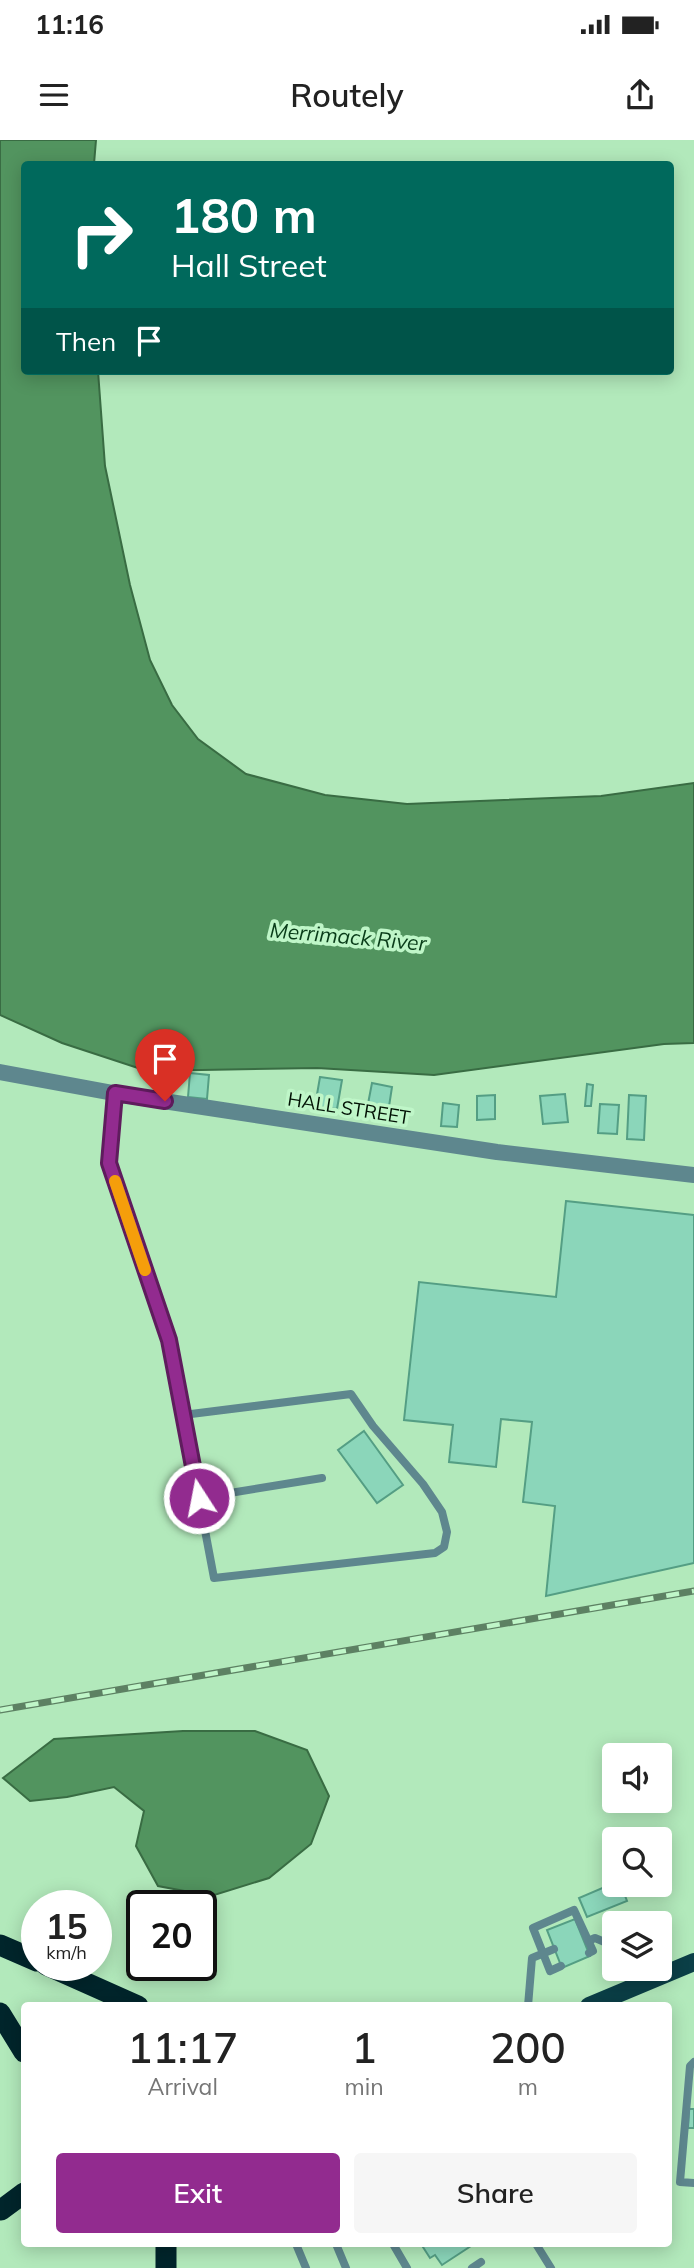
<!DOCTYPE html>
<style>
:root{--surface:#fff;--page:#f6f6f6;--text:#222;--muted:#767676;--accent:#922b8f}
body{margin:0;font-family:Mulish,sans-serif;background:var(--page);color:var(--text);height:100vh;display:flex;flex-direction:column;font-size:26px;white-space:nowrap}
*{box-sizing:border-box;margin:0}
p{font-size:23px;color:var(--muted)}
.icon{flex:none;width:38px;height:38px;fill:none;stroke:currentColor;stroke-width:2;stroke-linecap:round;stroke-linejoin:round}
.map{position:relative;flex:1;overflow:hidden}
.details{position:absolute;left:21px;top:1862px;width:651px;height:245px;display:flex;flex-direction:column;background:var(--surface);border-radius:7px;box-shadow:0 4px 18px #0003}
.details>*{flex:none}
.top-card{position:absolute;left:21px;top:21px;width:653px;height:214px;border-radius:7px;box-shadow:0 4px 18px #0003;background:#00695c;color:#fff;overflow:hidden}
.controls{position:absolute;left:602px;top:1603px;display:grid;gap:14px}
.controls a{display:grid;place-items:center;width:70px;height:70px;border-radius:7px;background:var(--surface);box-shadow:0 4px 18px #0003;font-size:35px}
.speed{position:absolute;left:21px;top:1750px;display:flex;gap:14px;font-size:35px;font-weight:700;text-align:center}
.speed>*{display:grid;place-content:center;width:91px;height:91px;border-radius:50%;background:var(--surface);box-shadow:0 4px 18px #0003;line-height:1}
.speed small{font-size:18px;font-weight:400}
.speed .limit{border:4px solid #111;border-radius:10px;background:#fff;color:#111}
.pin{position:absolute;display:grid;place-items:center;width:60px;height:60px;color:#fff;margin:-72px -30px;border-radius:50% 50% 50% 0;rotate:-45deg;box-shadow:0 0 7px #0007}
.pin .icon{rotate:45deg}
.me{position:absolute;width:77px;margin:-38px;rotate:349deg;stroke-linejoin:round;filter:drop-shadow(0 0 5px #0008)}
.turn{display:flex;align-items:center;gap:24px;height:147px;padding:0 35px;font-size:32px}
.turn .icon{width:91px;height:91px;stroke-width:2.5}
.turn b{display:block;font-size:49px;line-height:60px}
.then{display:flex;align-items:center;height:66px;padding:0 35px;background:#0003;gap:14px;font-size:26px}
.eta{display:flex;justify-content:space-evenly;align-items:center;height:119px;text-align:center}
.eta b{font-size:42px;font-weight:600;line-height:49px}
.action{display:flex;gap:14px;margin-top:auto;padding:14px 35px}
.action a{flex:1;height:80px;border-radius:7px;background:var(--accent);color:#fff;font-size:28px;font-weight:600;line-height:80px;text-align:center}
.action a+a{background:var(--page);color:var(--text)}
.status{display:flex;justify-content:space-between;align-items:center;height:49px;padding:0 35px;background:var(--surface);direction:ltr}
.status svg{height:19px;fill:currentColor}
header{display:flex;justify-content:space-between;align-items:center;height:91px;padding:0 35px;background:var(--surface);font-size:32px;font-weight:600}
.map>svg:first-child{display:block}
.water{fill:#52945f;stroke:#396c43;stroke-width:2}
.building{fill:#8bd6ba;stroke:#549e84;stroke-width:2}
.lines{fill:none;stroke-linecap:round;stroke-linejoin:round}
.service{stroke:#5e878e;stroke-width:8}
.minor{stroke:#5e878e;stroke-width:16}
.primary{stroke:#0b3f47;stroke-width:18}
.motorway{stroke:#00252b;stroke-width:21}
.rail-casing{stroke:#5d8163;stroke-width:7}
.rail{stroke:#bff6c8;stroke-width:4.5;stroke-dasharray:13;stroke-linecap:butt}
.route-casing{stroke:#5f1c5d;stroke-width:18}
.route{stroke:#922b8f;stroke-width:12}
.slow{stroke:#f59e0b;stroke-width:12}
.labels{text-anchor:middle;stroke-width:7;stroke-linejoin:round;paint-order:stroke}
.street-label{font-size:19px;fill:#001003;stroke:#bff6c8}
.water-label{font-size:21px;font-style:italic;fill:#093c19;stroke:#bff6c8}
</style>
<div class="status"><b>11:16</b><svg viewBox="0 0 49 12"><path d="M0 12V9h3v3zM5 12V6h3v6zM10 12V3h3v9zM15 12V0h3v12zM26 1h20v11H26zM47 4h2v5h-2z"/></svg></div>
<header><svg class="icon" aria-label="menu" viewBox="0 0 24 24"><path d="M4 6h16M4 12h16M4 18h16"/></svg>Routely<svg class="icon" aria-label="share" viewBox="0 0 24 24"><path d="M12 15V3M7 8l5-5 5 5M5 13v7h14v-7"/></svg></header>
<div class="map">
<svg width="694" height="2128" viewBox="0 0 694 2128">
<rect width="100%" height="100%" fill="#b2e9bb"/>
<g class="water">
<path d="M0 0H96L94 24H24V231H98L105 326 130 445 150 520 172 565 198 599 246 634 325 655 407 664 601 656 694 643V903L664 904 434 935 317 928 147 931 62 903 0 875Z"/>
<path d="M183 1591H255L307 1610 329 1656 311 1704 269 1738 211 1756 158 1746 136 1706 144 1671 114 1647 67 1657 30 1661 3 1638 54 1599Z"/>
</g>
<g class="building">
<path d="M190 933 209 935 207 959 188 957Z"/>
<path d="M320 937 342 940 337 969 315 966Z"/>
<path d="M372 943 392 947 388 973 367 969Z"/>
<path d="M587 944 593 945 591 966H585Z"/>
<path d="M565 954 568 982 543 984 540 956Z"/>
<path d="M495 955V979L477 980V956Z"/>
<path d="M629 955 646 956 644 1000 627 999Z"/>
<path d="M443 963 459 965 457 987 441 986Z"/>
<path d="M600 964 619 965 617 994 598 993Z"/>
<path d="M566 1061 694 1075V1423L546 1456 555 1366 523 1362 532 1282 501 1279 496 1327 449 1322 453 1285 404 1280 419 1142 556 1157Z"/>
<path d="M364 1291 403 1345 377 1363 338 1310Z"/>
<path d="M614 1743 621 1745 627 1761 587 1777 579 1758Z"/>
<path d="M575 1779 590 1816 562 1828 547 1790Z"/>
<path d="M689 1969H694V1988H688Z"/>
<path d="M421 2104H474L442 2125 435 2115 430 2118Z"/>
</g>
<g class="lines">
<g class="service">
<path d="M115 953 109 1023 169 1200 214 1438 435 1413 444 1407 447 1392 442 1372 423 1344 373 1286 351 1254 183 1275"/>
<path d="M199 1358 322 1338"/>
<path d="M588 1801 595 1798 614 1806"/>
<path d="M561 1826 550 1831 533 1788 574 1770 593 1811 589 1813"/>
<path d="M528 1866 532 1818 554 1809"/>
<path d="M694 1922 690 1926 680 2042 694 2043"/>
<path d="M296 2104 306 2128"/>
<path d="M336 2104 346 2128"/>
<path d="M393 2104 407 2128"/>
<path d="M536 2104 551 2128"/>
<path d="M472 2128 481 2122"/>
</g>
<path class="minor" d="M0 932 124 955 497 1012 694 1035"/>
<path class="primary" d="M589 1866 694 1822"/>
<g class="motorway">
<path d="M0 1805 37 1821"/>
<path d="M46 1825 138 1866"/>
<path d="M0 1873 24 1912"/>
<path d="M1 2070 24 2053"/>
<path d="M166 2104V2128"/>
</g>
<g class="rail-casing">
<path id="rail" d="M0 1570 694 1451"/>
</g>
<use href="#rail" class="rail"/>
</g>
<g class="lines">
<g class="route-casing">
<path id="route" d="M165 961 115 953 109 1023 169 1200 199 1358"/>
</g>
<use href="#route" class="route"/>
<path class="slow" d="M115 1041 145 1130"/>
</g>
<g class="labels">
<g class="street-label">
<text transform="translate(349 968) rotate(9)" y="7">HALL STREET</text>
</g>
<g class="water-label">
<text transform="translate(348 797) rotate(5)" y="7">Merrimack River</text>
</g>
</g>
</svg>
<div class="controls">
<a><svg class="icon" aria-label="sound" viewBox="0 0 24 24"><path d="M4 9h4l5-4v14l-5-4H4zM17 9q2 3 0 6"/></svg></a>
<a><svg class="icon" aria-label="search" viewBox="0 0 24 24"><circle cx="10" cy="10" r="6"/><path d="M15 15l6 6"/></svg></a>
<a><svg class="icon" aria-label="layers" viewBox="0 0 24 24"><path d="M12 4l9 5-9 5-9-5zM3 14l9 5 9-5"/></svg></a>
</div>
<div class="speed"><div>15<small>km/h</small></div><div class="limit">20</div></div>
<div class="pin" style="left:165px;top:961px;background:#d93025"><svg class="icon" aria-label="arrive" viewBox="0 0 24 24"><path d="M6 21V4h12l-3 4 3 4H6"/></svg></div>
<svg class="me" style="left:199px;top:1358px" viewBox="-20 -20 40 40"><circle r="17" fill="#922b8f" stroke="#fff" stroke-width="3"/><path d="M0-11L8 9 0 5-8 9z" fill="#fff"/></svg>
<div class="top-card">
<div class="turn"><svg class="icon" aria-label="right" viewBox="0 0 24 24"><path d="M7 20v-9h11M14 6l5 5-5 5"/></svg><div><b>180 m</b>Hall Street</div></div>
<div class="then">Then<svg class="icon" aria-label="arrive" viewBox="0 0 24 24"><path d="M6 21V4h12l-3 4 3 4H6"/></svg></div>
</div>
<section class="details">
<div class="eta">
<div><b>11:17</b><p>Arrival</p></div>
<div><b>1</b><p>min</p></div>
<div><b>200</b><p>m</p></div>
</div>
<div class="action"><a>Exit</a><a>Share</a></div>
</section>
</div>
